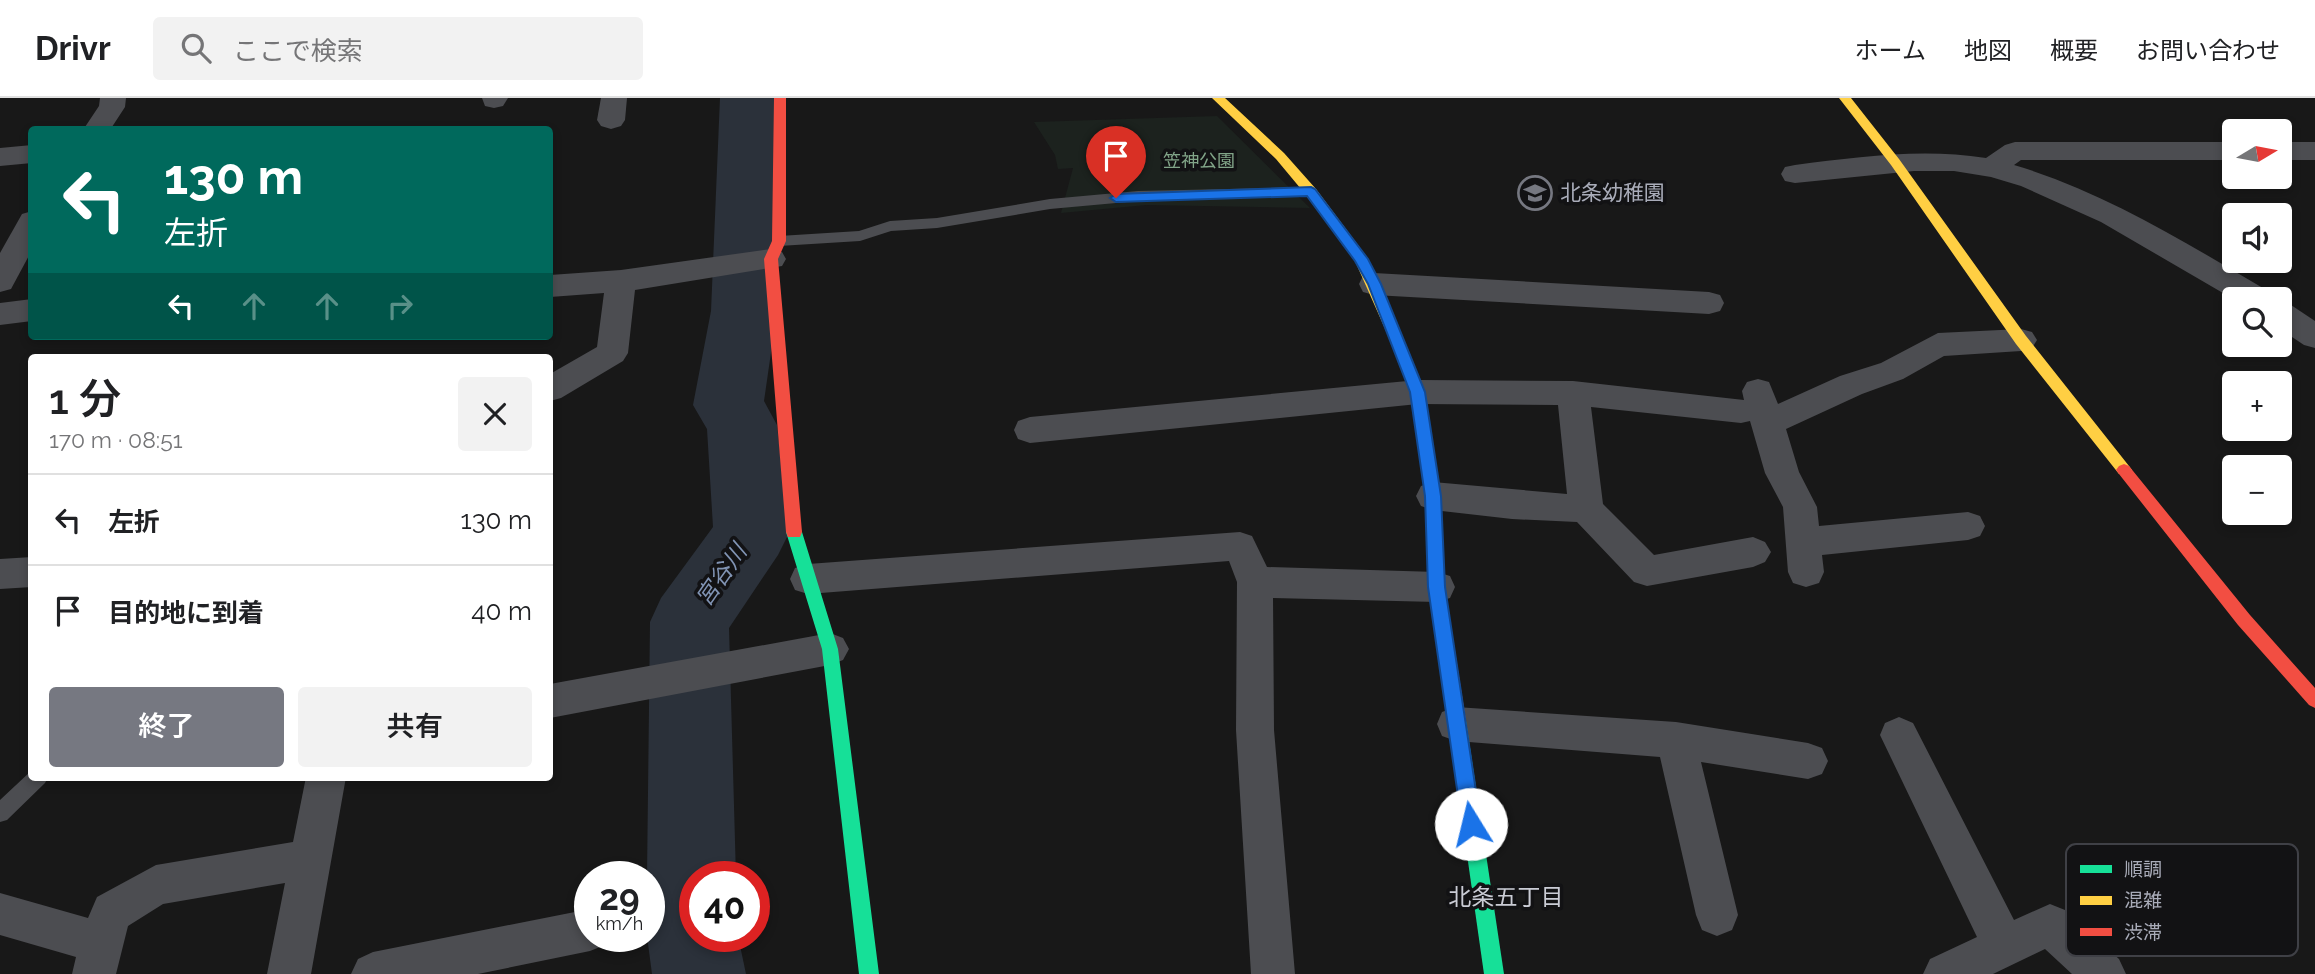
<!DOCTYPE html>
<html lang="ja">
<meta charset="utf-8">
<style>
:root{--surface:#fff;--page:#f2f2f2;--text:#202124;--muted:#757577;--line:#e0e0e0;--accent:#767881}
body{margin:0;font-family:Raleway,"Noto Sans JP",sans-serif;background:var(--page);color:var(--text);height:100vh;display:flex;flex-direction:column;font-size:26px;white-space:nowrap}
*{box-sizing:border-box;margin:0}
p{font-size:23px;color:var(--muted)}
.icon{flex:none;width:38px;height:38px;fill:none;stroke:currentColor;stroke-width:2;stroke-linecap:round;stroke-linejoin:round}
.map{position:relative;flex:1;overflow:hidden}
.panel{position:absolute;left:28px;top:256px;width:525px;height:427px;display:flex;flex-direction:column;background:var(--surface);border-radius:7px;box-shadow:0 4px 10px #0003}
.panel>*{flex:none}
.hud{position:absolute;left:28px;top:28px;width:525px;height:214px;border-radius:7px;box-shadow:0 4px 10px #0003;background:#00695c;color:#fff;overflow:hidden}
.needle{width:46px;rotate:80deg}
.tools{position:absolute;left:2222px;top:21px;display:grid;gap:14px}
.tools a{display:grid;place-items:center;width:70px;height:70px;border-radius:7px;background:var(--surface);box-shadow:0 4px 10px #0003;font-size:35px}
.speed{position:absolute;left:574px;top:763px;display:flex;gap:14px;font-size:35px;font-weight:700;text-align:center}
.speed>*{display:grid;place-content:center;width:91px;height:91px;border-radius:50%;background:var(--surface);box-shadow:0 4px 10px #0003;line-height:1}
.speed small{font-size:18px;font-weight:400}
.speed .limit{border:10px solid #d22;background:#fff;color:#111}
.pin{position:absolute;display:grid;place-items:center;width:60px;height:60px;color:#fff;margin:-72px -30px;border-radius:50% 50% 50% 0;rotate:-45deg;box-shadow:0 0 7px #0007}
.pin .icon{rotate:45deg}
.me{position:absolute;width:77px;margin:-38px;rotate:351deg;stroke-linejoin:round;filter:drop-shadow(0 0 5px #0008)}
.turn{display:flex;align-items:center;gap:24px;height:147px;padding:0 21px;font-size:32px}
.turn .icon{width:91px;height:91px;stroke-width:2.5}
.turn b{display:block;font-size:49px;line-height:60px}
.lanes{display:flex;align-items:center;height:66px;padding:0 21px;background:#0003;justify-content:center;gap:35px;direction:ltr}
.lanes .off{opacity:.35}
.round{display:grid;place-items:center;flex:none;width:74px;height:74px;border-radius:7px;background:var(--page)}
.summary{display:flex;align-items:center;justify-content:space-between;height:119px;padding:0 21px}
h1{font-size:42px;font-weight:600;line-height:52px}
.button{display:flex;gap:14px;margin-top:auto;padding:14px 21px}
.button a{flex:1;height:80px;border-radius:7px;background:var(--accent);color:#fff;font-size:28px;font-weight:600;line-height:80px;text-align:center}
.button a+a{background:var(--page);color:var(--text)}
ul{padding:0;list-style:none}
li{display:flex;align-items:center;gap:21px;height:91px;padding:0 21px;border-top:2px solid var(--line)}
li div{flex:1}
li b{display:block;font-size:26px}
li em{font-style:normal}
header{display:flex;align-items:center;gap:42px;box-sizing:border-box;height:98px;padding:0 35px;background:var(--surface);border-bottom:2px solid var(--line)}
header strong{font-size:33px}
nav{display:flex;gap:38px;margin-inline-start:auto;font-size:24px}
.search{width:490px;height:63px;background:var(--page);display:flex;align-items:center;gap:18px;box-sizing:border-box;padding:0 24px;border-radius:7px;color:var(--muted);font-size:26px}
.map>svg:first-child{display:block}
.green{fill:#1c221e}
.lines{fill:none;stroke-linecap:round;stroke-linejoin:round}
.river{fill:#2b313a;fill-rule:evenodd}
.lane{fill:#4c4d51;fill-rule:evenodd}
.street{fill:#4c4d51;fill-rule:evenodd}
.fast{fill:#16e098;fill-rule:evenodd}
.slow{fill:#ffcf43;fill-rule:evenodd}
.jam{fill:#f24e42;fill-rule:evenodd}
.route{fill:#1a73e8;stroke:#114b97;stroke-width:2}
.labels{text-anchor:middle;stroke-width:7;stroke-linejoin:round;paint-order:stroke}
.far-park-label{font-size:18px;fill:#81a488;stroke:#121214}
.poi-label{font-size:21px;fill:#a9acb9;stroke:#121214;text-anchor:start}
.water-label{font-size:23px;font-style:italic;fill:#8194b4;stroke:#121214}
.neighbourhood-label{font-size:23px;fill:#caccd5;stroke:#121214}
.key{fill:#121214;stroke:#3f4046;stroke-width:2}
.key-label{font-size:19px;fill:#a9acb9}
</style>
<header>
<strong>Drivr</strong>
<div class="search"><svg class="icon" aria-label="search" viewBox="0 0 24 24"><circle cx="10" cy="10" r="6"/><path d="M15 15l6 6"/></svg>ここで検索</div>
<nav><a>ホーム</a><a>地図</a><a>概要</a><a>お問い合わせ</a></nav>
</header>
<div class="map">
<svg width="2315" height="876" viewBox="0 0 2315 876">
<rect width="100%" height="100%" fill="#181818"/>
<path class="green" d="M1217 18 1310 110 1146 107 1061 115 1073 70 1058 71 1055 57 1034 24Z"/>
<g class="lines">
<path class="river" d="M720 0H778L777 213 764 303 777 327 789 435 778 457 729 530 736 779H695V838H738L746 876H652L647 838H649V779H647L650 524 661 500 713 429 707 331 693 307 711 213Z"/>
<g class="lane">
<path d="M1311 89 1318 94 1316 97 1138 103 1050 111 937 130 891 133 860 143 779 148 772 143 779 138 859 133 890 123 937 120 1050 101 1138 93Z"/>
<path d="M31 673 32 679H48L45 685 7 722 0 724V702Z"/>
</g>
<g class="street">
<path d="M100 0H126L125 9 110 32H83L99 8Z"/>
<path d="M482 0H508L503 8 494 10 485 8Z"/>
<path d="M601 0H627L625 22 621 28 611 31 601 28 597 22Z"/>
<path d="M2015 44H2235V62H2021L2014 67C2105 94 2186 145 2268 193L2272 201 2235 202 2101 124 2021 88 1991 79 1954 73H1914L1795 85 1785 83 1781 76 1785 69 1795 67C1859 59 1921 50 1986 60L2005 47Z"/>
<rect x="2280" y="44" width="35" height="18"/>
<path d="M32 47V65L0 68V50Z"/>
<path d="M32 113V152L11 191 0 194V155L22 116Z"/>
<path d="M771 151 782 154 786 161 782 168 635 192 628 255 623 263 561 300 550 303V276L597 249 604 195 550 199V177L621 172Z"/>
<path d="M1374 175 1709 194 1720 197 1724 205 1720 213 1709 216 1374 197 1363 194 1359 186 1363 178Z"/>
<path d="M32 201V223L0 227V205Z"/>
<path d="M2280 204 2291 207 2315 223V250L2304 247 2280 231Z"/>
<path d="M2021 231 2032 234 2037 242 2032 250 2021 253 1944 258 1903 281 1862 296 1786 331 1799 374 1817 409 1819 428 1968 414 1980 418 1985 428 1980 438 1968 442 1822 457 1824 474 1819 485 1806 489 1793 485 1788 474 1783 409 1765 375 1750 323 1741 325 1591 309 1603 406 1654 457 1753 439 1765 444 1771 454 1765 464 1753 469 1647 488 1634 484 1577 424 1512 421 1433 412 1421 408 1416 398 1421 388 1433 384 1567 396 1558 307 1418 306 1030 345 1018 341 1014 332 1018 323 1030 319 1418 282 1573 283 1744 302 1742 293 1747 284 1758 281 1769 284 1778 306 1840 278 1881 265 1938 235Z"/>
<path d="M1240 434 1252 438 1267 469 1437 474 1450 478 1455 489 1450 500 1437 504 1273 500 1274 632 1295 876H1251L1236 632 1237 484 1229 463 808 496 795 492 790 481 795 470 808 466Z"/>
<path d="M32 459V489L0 491V461Z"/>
<path d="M830 535 843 540 849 551 843 562 830 567 550 620V586Z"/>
<path d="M1456 609 1676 624 1808 645 1822 650 1828 663 1822 676 1808 681 1701 664 1738 817 1732 832 1717 838 1702 832 1696 817 1660 659 1456 643 1442 638 1437 626 1442 614Z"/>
<path d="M1899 619 1913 625 2014 822 2050 806 2065 812 2119 861 2126 876H2072L2045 851 1993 876H1923L1930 861 1977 839 1880 637 1885 625Z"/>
<path d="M306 679H346L311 876H267L285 785 163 806 128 828 116 876H72L76 859 0 837V795L88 820 97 799 156 767 293 744Z"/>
<path d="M590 811V838H609L605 847 590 853 478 876H351L358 861 373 854Z"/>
</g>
<g class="fast">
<path d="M794 428 800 429 802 434 838 551 879 876H859L822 551 786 434 788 429Z"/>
<path d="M1457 615 1463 617 1466 623 1504 876H1484L1448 623 1451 617Z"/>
</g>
<g class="slow">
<path d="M1212 0H1225L1284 55 1316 91 1366 158 1406 247 1404 251H1394L1355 163 1306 97 1276 61Z"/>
<path d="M1839 0H1851L1899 61 2026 238 2129 368 2132 372 2129 376H2119L2016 246 1891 67Z"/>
</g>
<g class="jam">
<path d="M774 0H786V143L778 161 802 434 800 439H788L786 434 764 161 772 143Z"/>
<path d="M1399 242 1406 247 1425 294 1441 398 1445 489 1466 623 1463 629 1457 631 1451 629 1448 623 1429 489 1425 398 1411 294 1392 247Z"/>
<path d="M2124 366 2129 368 2250 517 2315 590V610L2309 607 2238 527 2119 376 2116 372 2119 368Z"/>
</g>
</g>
<path class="route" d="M1311 89 1315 91 1368 161 1381 186 1425 294 1441 398 1445 489 1481 726 1478 732 1471 735 1465 732 1462 726 1428 489 1425 398 1410 294 1368 186 1355 163 1307 98 1116 104 1110 100 1116 96Z"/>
<defs>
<g id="school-ring" transform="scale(1.75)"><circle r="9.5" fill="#121214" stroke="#767881" stroke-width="1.5"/><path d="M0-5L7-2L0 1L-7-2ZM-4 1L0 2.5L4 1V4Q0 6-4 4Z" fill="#767881"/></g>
</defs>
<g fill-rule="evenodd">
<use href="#school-ring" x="1535" y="95"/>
</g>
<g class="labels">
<g class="far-park-label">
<text x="1199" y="69">笠神公園</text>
</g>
<g class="poi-label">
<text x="1560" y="102">北条幼稚園</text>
</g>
<g class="water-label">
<text transform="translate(721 477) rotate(-55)" y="8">宮谷川</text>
</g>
<g class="neighbourhood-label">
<text x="1506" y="807">北条五丁目</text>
</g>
</g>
<rect x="2066" y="746" width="232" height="112" rx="10" class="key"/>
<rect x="2080" y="767" width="32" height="8" fill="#16e098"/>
<rect x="2080" y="798" width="32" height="9" fill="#ffcf43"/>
<rect x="2080" y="830" width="32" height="8" fill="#f24e42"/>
<g class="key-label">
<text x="2124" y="778">順調</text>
<text x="2124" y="809">混雑</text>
<text x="2124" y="841">渋滞</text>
</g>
</svg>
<div class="tools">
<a><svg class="needle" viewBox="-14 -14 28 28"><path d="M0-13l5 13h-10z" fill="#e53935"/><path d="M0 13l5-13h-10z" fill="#757577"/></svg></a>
<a><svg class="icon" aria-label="sound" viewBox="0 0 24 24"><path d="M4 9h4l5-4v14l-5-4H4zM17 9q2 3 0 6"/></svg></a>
<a><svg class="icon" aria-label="search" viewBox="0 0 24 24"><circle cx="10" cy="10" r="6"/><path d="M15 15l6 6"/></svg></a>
<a>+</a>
<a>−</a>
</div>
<div class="speed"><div>29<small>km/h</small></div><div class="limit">40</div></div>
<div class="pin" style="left:1116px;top:100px;background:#d93025"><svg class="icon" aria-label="arrive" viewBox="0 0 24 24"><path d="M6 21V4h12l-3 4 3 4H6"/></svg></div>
<svg class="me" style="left:1471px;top:726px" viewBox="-20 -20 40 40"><circle r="19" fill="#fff"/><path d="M0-13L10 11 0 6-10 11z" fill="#1a73e8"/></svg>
<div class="hud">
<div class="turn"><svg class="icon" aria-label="left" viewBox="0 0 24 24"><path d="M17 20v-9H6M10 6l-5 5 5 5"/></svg><div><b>130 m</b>左折</div></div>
<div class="lanes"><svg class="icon" aria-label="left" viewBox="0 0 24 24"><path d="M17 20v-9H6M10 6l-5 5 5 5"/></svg><svg class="icon off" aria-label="ahead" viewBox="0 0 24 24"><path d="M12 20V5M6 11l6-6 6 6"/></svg><svg class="icon off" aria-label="ahead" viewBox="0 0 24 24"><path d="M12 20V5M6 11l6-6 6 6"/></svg><svg class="icon off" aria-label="right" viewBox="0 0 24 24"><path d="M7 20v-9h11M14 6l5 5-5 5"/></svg></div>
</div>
<section class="panel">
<div class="summary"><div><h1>1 分</h1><p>170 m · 08:51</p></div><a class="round"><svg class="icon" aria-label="close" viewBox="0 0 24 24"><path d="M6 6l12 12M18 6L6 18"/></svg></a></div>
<ul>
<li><svg class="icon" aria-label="left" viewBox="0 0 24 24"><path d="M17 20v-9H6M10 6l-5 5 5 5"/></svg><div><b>左折</b></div><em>130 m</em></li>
<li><svg class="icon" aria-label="arrive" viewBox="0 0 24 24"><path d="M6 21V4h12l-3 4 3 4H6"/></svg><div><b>目的地に到着</b></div><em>40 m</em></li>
</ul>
<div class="button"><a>終了</a><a>共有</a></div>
</section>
</div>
